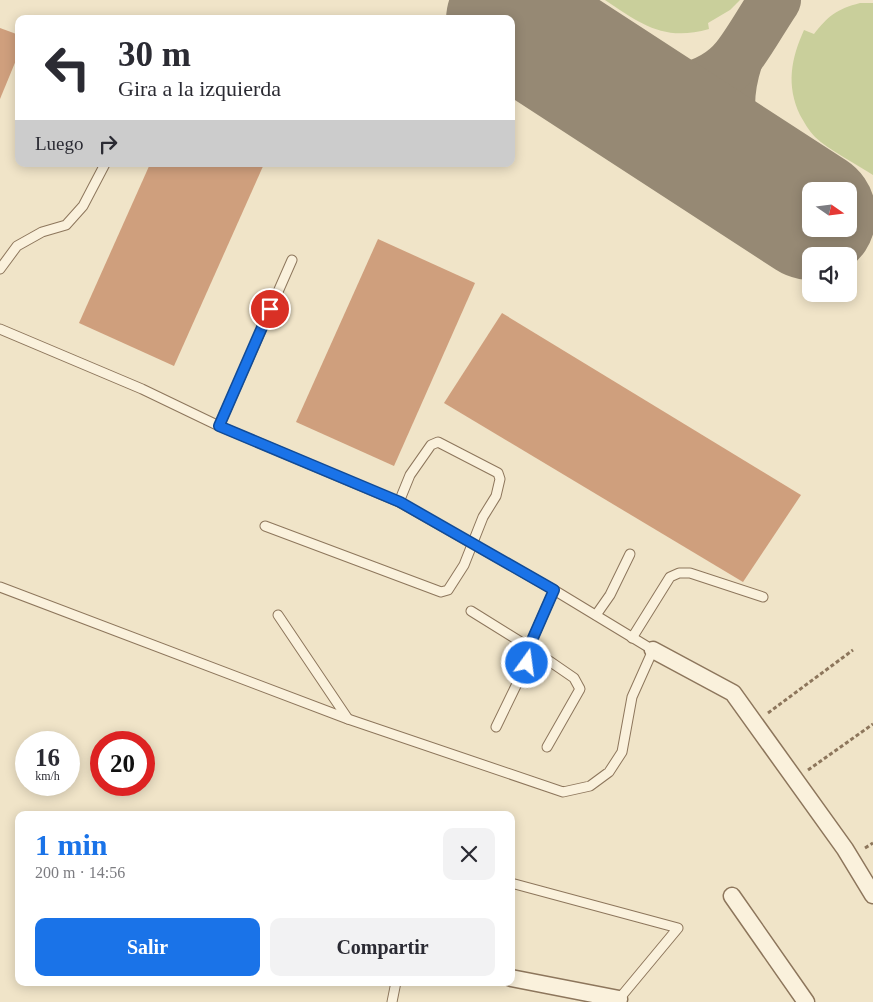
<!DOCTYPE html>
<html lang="es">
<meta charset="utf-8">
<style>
:root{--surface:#fff;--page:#f2f2f3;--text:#2b2b33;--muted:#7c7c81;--accent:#1a73e8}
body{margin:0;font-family:"Times New Roman",serif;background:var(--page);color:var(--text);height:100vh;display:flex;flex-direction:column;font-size:19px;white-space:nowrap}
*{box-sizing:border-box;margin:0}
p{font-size:16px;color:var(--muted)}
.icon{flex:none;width:28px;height:28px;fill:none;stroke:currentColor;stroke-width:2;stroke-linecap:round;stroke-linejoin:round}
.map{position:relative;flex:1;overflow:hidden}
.details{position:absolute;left:15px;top:811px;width:500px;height:175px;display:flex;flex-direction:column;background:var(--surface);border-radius:10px;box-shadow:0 2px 12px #0003}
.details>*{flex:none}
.guide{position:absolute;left:15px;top:15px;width:500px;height:152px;border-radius:10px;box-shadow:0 2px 12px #0003;background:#fff;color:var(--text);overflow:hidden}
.needle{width:32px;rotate:104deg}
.fabs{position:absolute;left:802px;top:182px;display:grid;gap:10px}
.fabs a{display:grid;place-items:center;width:55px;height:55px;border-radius:10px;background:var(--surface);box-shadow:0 2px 12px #0003;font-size:25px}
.speed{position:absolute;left:15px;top:731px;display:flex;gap:10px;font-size:25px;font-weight:700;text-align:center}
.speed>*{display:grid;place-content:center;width:65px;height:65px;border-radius:50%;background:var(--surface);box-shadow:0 2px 12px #0003;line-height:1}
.speed small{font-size:12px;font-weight:400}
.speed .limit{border:8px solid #d22;background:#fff;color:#111}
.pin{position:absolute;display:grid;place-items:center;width:42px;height:42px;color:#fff;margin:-21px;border:2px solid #fff;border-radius:50%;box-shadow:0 1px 5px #0007}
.me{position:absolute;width:55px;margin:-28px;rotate:14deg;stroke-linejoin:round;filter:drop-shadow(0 0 4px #0008)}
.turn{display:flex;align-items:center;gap:18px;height:105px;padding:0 20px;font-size:22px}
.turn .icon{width:65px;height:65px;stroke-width:2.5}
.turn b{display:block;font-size:35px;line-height:42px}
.then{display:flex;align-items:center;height:48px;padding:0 20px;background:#0003;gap:10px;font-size:19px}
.round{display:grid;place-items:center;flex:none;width:52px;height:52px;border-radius:10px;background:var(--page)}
.head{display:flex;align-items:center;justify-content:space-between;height:85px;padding:0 20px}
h1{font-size:30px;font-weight:800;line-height:38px;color:var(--accent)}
.button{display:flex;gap:10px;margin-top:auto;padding:10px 20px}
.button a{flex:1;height:58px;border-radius:10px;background:var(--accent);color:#fff;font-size:20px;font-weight:800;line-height:58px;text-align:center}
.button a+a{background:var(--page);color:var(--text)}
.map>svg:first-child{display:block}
.green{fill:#c9cf9b}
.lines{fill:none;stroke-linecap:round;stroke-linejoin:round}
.taxiway{stroke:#968974;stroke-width:52}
.runway{stroke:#968974;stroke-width:130}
.building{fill:#cf9f7d}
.service-casing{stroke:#8d765c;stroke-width:11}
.minor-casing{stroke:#8d765c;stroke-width:19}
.path{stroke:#8d765c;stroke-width:3;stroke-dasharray:4 2.5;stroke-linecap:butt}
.service{stroke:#faf1dc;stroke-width:9}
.minor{stroke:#faf1dc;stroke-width:16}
.route-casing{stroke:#114b97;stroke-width:12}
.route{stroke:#1a73e8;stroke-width:9}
</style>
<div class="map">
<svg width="873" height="1002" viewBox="0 0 873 1002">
<rect width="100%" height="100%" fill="#f0e4c8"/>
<g class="green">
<path d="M605 0H740L730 10 708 23 709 29C664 42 641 24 605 0Z"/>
<path d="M860 3H873V175C856 164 829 150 815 137 809 131 804 122 800 115 786 85 791 59 804 30L814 34C828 16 837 9 860 3Z"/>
</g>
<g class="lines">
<g class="taxiway">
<path d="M737 59C727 90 724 122 741 152 747 163 756 173 763 184"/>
<path d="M624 93C664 94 710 92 737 58 751 40 762 19 775 0"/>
</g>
<path class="runway" d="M511 20 811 215"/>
</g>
<g class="building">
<path d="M0 28 19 35V53L0 99Z"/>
<path d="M150 164H264L174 366 79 323Z"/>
<path d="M378 239 475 283 394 466 296 422Z"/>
<path d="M502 313 801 495 743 582 444 403Z"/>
</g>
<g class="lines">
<g class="service-casing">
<g id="service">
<path d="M0 269 17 246 42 232 66 225 83 206 105 164"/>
<path d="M0 329 142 389 219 426 399 502 554 590 653 650 632 697 622 752 609 772 590 786 563 792 348 719 0 587"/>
<path d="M219 426 292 260"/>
<path d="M265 526 441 592 448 590 464 565 483 517 496 496 500 479 498 473 438 442 431 445 410 475 399 502"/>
<path d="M471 611 529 647 527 663 496 727"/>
<path d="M278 615 348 719"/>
<path d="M596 615 610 595 630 554"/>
<path d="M632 638 670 577 679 573H690L763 597"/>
<path d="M547 747 580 689 574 678 529 647 554 590"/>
<path d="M511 883 678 928 619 999"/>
<path d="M392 1002 396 982"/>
</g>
</g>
<g class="minor-casing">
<g id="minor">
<path d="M653 650 733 693 845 849 873 895"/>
<path d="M732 896 806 1002"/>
<path d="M511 978 619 999 616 1002"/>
</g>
</g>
<g class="path">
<path d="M768 713 853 650"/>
<path d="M808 770 873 724"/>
<path d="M865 848 873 843"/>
</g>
<use href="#service" class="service"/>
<use href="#minor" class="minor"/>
</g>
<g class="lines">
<g class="route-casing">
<path id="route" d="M270 309 219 426 400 502 554 590 529 647 527 663"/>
</g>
<use href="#route" class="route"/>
</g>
</svg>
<div class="fabs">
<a><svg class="needle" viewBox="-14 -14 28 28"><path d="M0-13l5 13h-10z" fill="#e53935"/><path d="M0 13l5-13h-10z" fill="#7c7c81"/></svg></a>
<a><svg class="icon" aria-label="sound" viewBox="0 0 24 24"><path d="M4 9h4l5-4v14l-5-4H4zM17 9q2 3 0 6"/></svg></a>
</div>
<div class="speed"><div>16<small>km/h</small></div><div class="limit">20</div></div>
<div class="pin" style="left:270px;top:309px;background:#d93025"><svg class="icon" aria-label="arrive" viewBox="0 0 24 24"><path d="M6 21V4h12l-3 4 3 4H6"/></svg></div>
<svg class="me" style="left:527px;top:663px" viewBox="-20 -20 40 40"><circle r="17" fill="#1a73e8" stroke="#fff" stroke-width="3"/><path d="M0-11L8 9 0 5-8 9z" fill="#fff"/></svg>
<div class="guide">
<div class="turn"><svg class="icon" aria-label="left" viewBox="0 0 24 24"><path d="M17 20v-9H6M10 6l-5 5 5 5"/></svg><div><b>30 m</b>Gira a la izquierda</div></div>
<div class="then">Luego<svg class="icon" aria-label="right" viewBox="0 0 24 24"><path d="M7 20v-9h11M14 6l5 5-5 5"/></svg></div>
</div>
<section class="details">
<div class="head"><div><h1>1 min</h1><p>200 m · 14:56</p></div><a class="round"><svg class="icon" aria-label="close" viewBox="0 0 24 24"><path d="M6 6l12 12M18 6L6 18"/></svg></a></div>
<div class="button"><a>Salir</a><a>Compartir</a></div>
</section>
</div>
